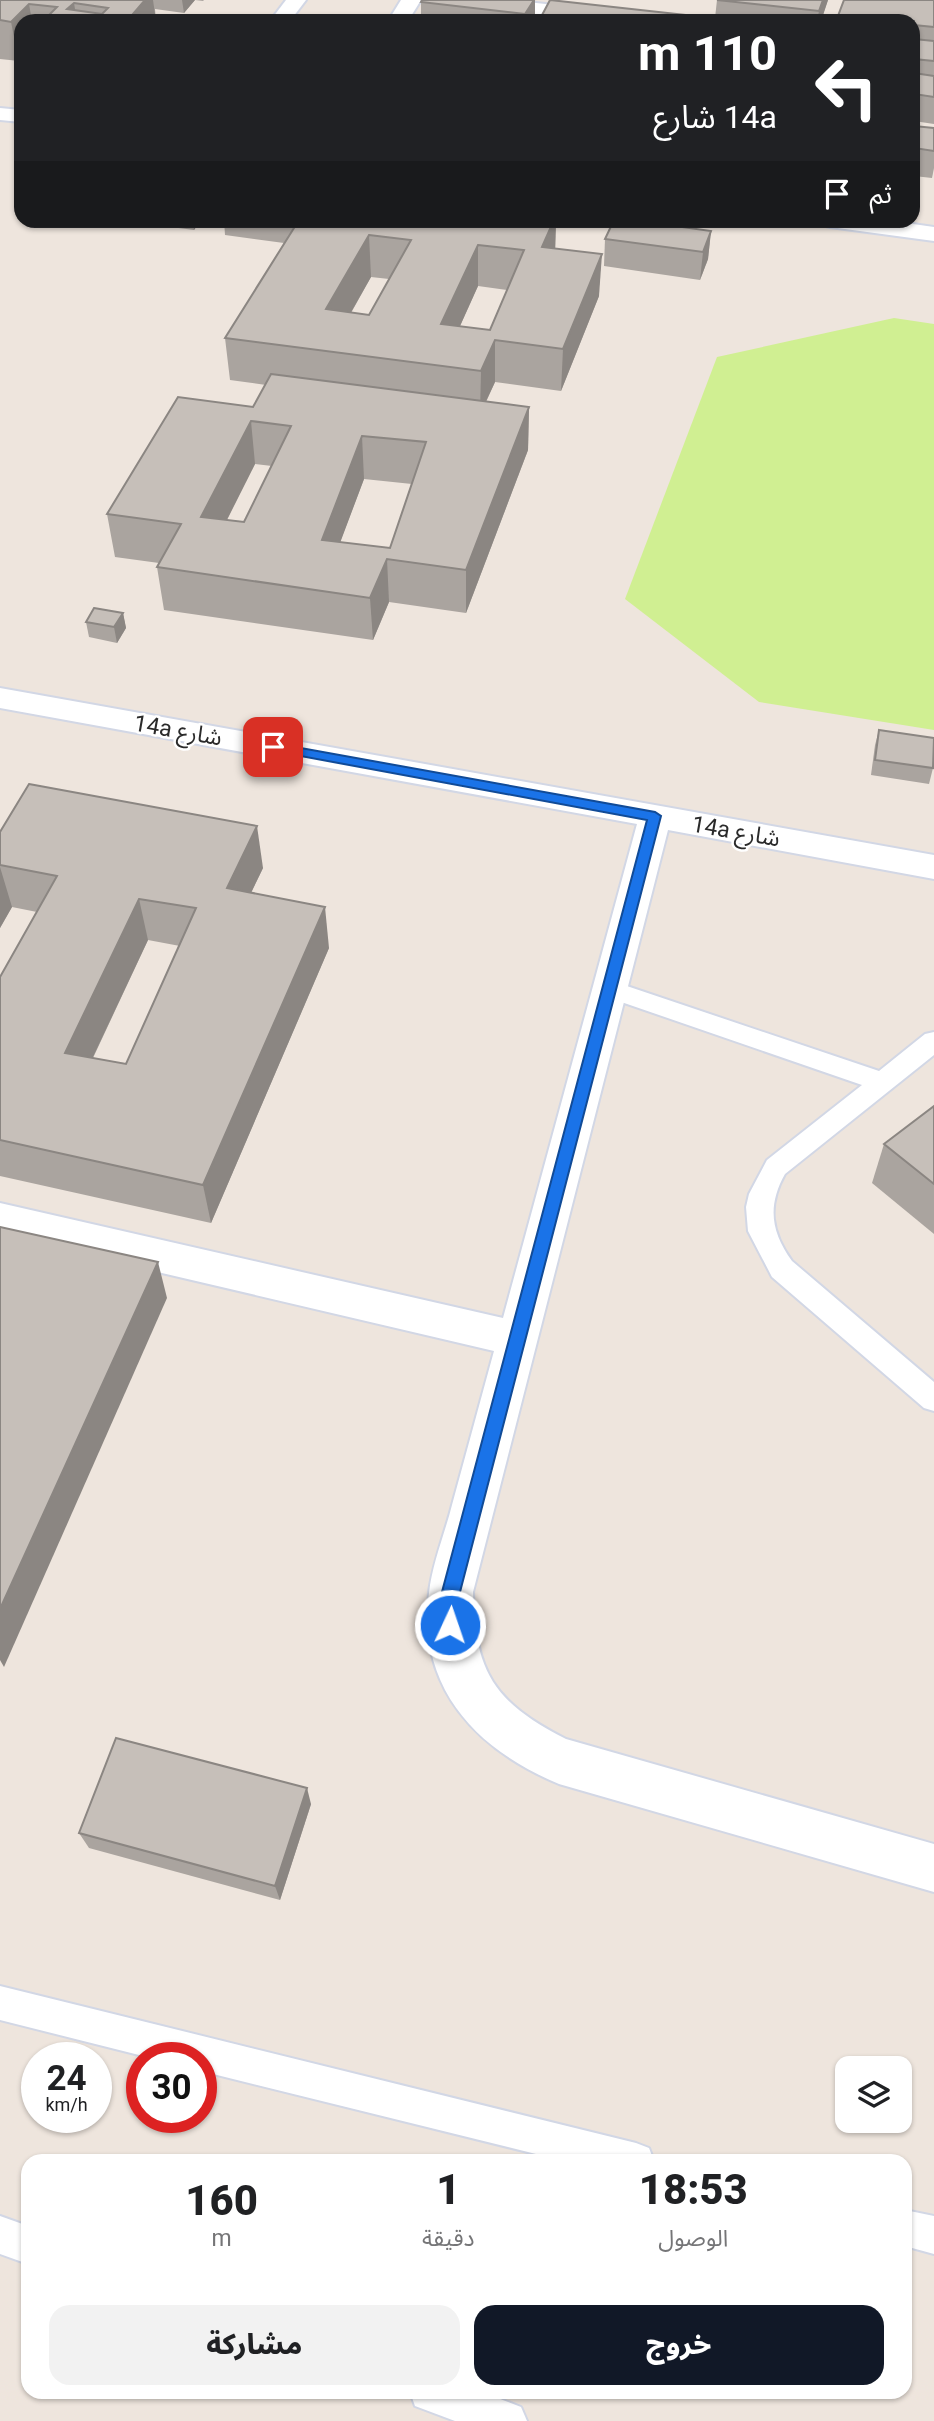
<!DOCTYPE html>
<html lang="ar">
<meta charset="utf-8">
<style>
:root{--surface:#fff;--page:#f2f2f2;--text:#202124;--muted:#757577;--accent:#111827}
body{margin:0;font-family:Roboto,"Noto Sans Arabic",sans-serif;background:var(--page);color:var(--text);direction:rtl;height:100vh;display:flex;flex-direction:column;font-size:26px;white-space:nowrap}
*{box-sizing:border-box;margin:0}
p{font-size:23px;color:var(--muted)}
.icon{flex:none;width:38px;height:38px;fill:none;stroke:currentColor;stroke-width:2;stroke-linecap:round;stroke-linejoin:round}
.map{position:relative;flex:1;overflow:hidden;direction:ltr}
.side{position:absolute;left:21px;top:2154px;width:891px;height:245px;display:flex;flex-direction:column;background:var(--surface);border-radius:21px;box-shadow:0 2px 5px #0004;direction:rtl}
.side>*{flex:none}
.hud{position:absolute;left:14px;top:14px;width:906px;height:214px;border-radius:21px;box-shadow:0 2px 5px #0004;direction:rtl;background:#202124;color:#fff;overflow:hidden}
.fabs{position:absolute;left:835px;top:2056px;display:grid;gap:14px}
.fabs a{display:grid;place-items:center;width:77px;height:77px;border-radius:14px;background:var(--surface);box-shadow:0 2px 5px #0004;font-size:35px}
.speed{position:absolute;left:21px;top:2042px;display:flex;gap:14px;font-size:35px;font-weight:700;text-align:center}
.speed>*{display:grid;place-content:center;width:91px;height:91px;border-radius:50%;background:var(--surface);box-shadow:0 2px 5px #0004;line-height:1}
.speed small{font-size:18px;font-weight:400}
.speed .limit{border:10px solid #d22;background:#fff;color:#111}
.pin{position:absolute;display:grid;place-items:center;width:60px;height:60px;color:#fff;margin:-30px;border-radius:14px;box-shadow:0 4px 10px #0006}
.me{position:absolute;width:77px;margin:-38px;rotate:3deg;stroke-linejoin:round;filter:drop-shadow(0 0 5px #0008)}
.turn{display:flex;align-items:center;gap:24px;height:147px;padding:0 28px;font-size:32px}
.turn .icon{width:91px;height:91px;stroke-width:2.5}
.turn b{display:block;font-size:49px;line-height:60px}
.then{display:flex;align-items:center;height:66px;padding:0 28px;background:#0003;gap:14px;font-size:26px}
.eta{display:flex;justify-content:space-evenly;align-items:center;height:119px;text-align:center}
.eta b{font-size:42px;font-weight:800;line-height:49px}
.action{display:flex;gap:14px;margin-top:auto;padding:14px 28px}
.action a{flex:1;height:80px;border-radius:21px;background:var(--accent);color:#fff;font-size:28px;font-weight:800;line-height:80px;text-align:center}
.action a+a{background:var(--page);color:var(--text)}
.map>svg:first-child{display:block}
.pitch{fill:#d0ef92}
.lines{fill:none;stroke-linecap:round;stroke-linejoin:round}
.service-casing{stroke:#d2d7e5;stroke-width:4}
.minor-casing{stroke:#d2d7e5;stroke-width:4}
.service{fill:#fff;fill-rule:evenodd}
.minor{fill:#fff;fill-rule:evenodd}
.wall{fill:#aaa49f;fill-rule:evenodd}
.shaded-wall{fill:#8b8682}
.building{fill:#c6bfb9;stroke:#8b8682;stroke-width:2;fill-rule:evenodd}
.route{fill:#1a73e8;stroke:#114b97;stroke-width:2}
.labels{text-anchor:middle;stroke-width:5;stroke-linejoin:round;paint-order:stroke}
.street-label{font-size:23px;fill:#2b2b2b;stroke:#fff}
</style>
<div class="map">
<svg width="934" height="2421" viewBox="0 0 934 2421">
<rect width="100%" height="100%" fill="#eee5dd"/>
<path class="pitch" d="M894 318 934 324V730L759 702 625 599 717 357Z"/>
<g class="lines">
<g class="service-casing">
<g id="service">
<path d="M609 980 879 1071 925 1034 934 1032V1055L785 1174C767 1206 771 1232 792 1261L934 1382V1411L924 1408 772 1277 748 1231 746 1207 749 1194 767 1160 862 1085 601 995 597 989 601 983Z"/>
<path d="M0 1986 636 2143 649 2148 654 2161H564L201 2071V2058H151L0 2020Z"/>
<path d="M905 2210 934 2216V2254L905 2246Z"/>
<path d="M0 2216 28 2226V2264L0 2254Z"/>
<path d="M410 2392H482L521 2407 527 2421H455L415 2406Z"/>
</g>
</g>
<g class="minor-casing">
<g id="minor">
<path d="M286 0H306L290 21H270Z"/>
<path d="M401 0H421L408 21H388Z"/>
<path d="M445 0H509L646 15 653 17 656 21H592L455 6Z"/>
<path d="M0 108 21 110V122L0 120Z"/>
<path d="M819 220H885L934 227V241L830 227 822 225Z"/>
<path d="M0 688 934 855V879L668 830 473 1592C475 1673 494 1702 566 1739L934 1844V1892L559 1784C477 1750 417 1688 429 1593 432 1564 445 1533 452 1505 466 1454 480 1402 494 1351L0 1235V1203L503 1318 637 824 0 708Z"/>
</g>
</g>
<use href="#service" class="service"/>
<use href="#minor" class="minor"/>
</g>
<g class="wall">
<path d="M0 0H204L203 1 195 0 184 13 155 9 156 21H21V58L19 61 0 59Z"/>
<path d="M535 0V21H411L421 18V2Z"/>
<path d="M717 0H828L821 21H541V17L715 18Z"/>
<path d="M934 0V124L914 121V21H838V16Z"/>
<path d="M914 126 934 128V168L932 178 914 176Z"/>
<path d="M139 220H201L194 230 140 223Z"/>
<path d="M224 220H332L365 225 367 220H556L555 248 599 296 561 391 495 382 486 402 529 407 528 450 466 613 389 602 373 640 164 610 157 567 159 563 115 557 107 514 253 407 266 385 230 380 225 338 284 243 225 235ZM371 277 389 279 369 315 351 313ZM478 286 507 290 490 330 460 326ZM255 464 272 466 244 522 227 520ZM364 479 412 484 390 548 340 542Z"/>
<path d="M711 231 708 259 700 280 604 266 605 239Z"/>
<path d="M123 613 126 628 117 643 89 637 86 622Z"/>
<path d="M879 730 933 768 929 784 871 775 875 745Z"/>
<path d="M0 832 263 868 251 893 329 948 211 1223 0 1176V977L37 912 12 907 0 928ZM148 940 180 946 126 1064 93 1058Z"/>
<path d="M934 1106V1234L872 1183 884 1144Z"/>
<path d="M311 1804 280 1900 89 1848 79 1833Z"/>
</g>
<g class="shaded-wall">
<path d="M60 0 74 3 77 21Z"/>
<path d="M145 0H153L156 21H127Z"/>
<path d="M182 0H195L184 13Z"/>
<path d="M534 0H535V21H525V14Z"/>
<path d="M823 0H828L821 21H817L819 11Z"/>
<path d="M29 4 32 21H21V58L19 61 11 22Z"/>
<path d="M193 220H201L194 230Z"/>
<path d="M554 220H556L555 257 542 247Z"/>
<path d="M711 231 708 259 700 280 703 252Z"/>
<path d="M369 235 371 277 329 351 326 309Z"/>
<path d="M478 245V286L442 366 441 324Z"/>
<path d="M602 254 599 296 561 391 563 349Z"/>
<path d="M495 340V382L480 414 481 371Z"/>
<path d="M529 407 528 450 466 613V570Z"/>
<path d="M251 421 255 464 207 559 201 517Z"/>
<path d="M362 436 364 479 325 583 322 540Z"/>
<path d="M387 559 389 602 373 640 370 598Z"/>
<path d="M123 613 126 628 117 643 114 627Z"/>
<path d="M257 826 263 868 233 930 227 888Z"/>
<path d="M0 867 12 907 0 928Z"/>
<path d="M139 899 148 940 76 1093 65 1053Z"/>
<path d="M325 907 329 948 211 1223 203 1185Z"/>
<path d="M158 1262 167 1298 4 1667 0 1660V1609Z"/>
<path d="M307 1788 311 1804 280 1900 275 1886Z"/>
</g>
<g class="building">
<path d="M0 0H145L127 21H43L57 7 29 4 11 22 0 20ZM74 3 108 8 102 14 67 9Z"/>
<path d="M422 0H534L525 14 421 2Z"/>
<path d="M550 0 740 21H581L541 17Z"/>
<path d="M717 0H823L819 11Z"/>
<path d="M844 0H934V27L914 25V21H881L838 16Z"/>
<path d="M414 17 451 21H411Z"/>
<path d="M914 39 934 41V61L914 59Z"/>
<path d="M914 73 934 76V97L914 94Z"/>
<path d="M914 126 934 128V151L914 148Z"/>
<path d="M299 220H332L365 225 367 220H554L542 247 602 254 563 349 495 340 481 371 225 338ZM369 235 411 240 369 315 326 309ZM478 245 524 250 490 330 441 324Z"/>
<path d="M614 220H632L711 231 703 252 605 239Z"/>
<path d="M271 374 529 407 466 570 387 559 370 598 157 567 181 524 107 514 178 397 253 407ZM251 421 291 426 244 522 201 517ZM362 436 426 442 390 548 322 540Z"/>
<path d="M94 608 123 613 114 627 86 622Z"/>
<path d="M879 730 934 738 933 768 875 760Z"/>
<path d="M29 784 257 826 227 888 325 907 203 1185 0 1140V977L57 876 0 865V832ZM139 899 196 908 126 1064 65 1053Z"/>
<path d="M934 1106V1184L884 1144Z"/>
<path d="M0 1227 158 1262 0 1609Z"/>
<path d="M116 1738 307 1788 275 1886 79 1833Z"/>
</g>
<path class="route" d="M273 743 655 812 661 816 460 1592 456 1632 450 1634 443 1632 440 1625 442 1592 647 820 268 750V744Z"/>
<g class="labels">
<g class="street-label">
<text transform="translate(178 730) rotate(10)" y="8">14a شارع</text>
<text transform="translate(736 831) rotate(10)" y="8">14a شارع</text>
</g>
</g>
</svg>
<div class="fabs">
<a><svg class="icon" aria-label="layers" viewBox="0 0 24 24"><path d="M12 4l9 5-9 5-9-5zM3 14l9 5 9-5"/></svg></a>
</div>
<div class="speed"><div>24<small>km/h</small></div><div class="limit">30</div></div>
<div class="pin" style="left:273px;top:747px;background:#d93025"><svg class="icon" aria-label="arrive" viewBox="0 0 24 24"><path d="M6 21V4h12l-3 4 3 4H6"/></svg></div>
<svg class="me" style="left:450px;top:1625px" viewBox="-20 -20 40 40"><circle r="17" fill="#1a73e8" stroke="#fff" stroke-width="3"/><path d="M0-11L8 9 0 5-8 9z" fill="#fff"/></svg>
<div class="hud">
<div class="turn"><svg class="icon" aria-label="left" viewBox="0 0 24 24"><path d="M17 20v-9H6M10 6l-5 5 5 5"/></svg><div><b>110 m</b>14a شارع</div></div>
<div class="then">ثم<svg class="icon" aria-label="arrive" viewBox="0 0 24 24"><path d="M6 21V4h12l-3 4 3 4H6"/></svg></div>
</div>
<section class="side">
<div class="eta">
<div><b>18:53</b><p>الوصول</p></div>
<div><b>1</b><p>دقيقة</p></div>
<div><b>160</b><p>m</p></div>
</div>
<div class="action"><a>خروج</a><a>مشاركة</a></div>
</section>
</div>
